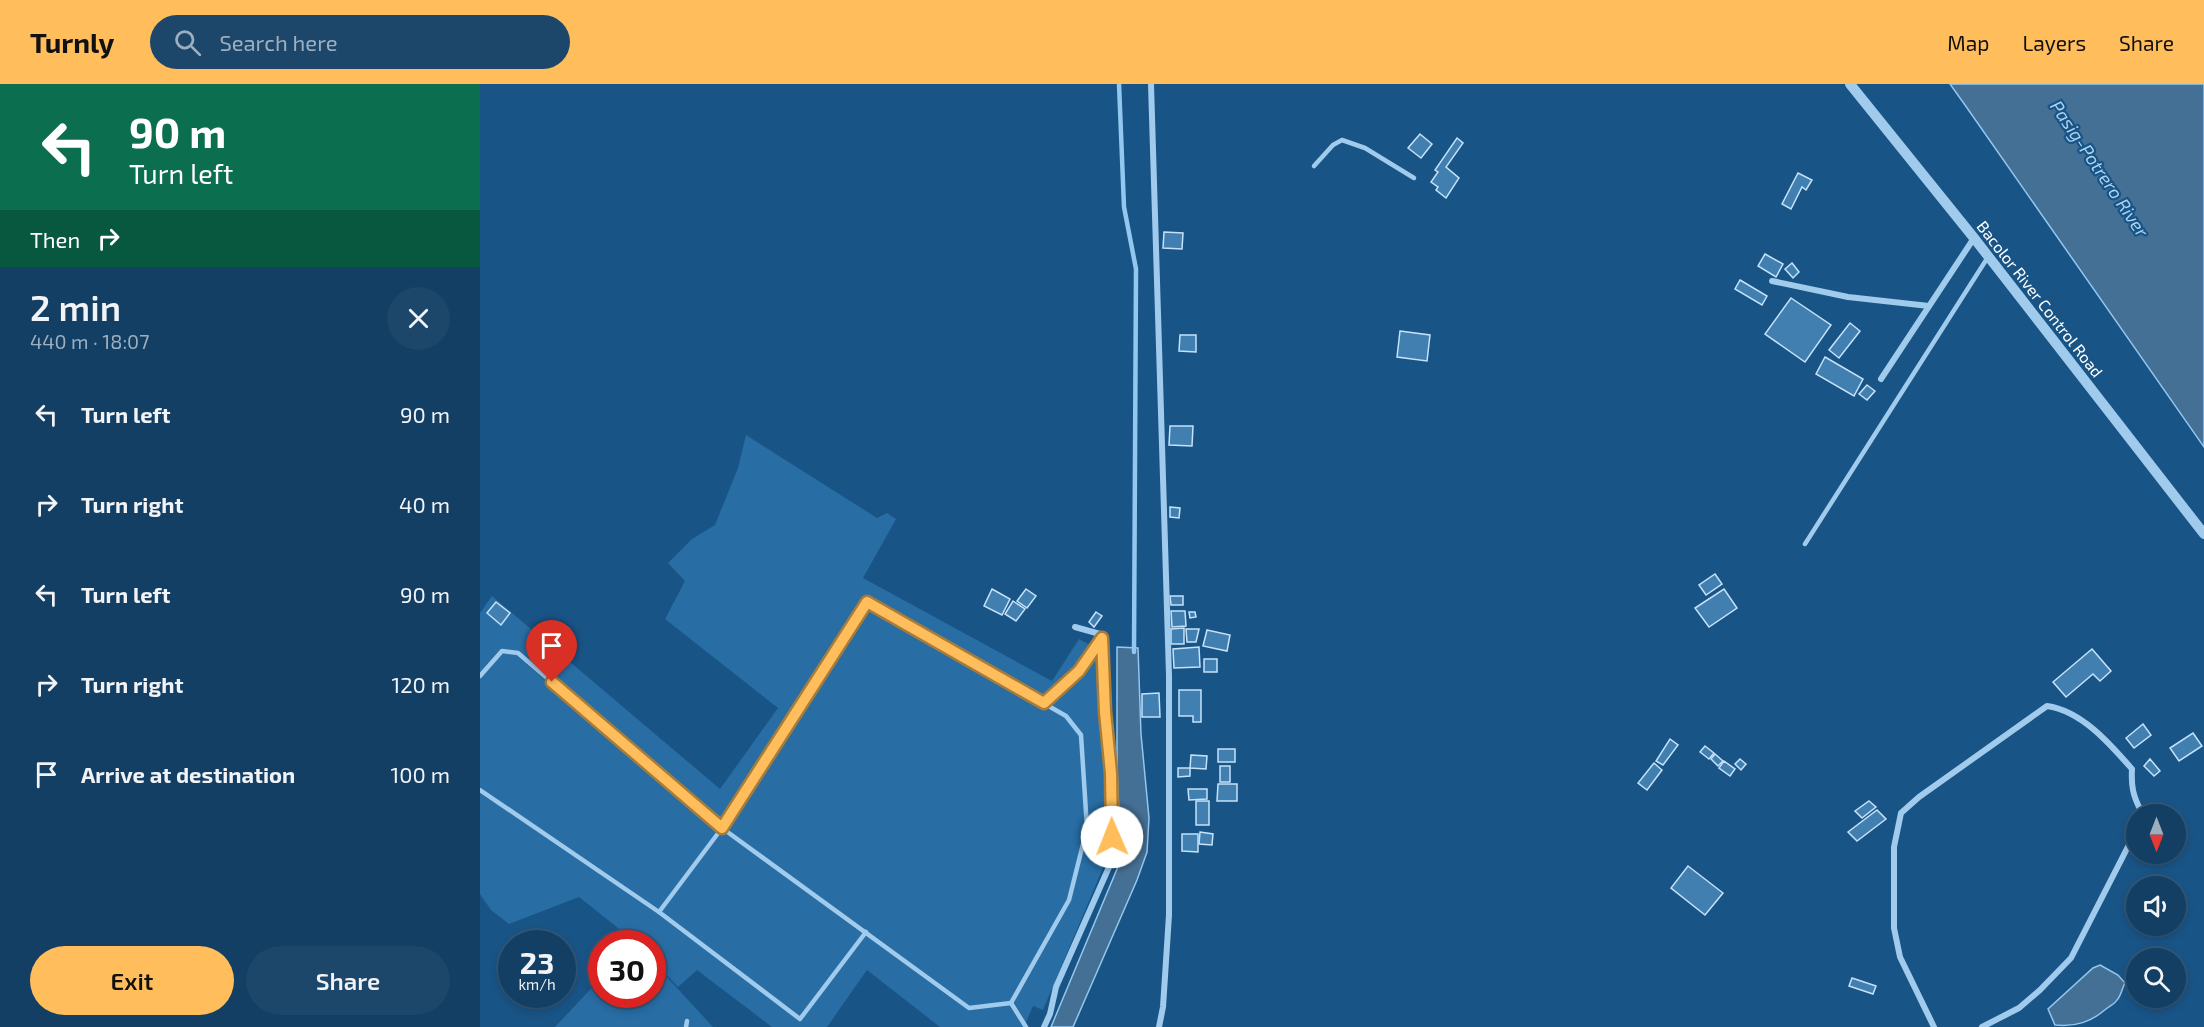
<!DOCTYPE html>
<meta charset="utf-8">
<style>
:root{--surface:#133f64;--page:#1c466a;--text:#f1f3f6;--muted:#9dafbf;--line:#325878;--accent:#ffbe5b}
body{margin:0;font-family:"Exo 2",sans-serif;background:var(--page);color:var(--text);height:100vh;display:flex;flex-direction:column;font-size:22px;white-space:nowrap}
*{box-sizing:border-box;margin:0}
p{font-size:20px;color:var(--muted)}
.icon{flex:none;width:33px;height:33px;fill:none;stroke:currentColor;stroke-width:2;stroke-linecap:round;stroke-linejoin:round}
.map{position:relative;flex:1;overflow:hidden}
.sheet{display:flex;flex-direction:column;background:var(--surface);width:480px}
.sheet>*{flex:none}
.guide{background:#0b6e4f;color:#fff;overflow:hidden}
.needle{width:39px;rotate:180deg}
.tools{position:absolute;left:1646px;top:720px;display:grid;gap:12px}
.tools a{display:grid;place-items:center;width:60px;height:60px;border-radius:50%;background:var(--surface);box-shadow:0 3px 9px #0003,0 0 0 2px var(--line);font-size:30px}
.speed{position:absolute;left:18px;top:846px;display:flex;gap:12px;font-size:30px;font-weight:700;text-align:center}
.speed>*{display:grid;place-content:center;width:78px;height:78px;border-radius:50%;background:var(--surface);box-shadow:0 3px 9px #0003,0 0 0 2px var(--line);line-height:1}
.speed small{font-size:15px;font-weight:400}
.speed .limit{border:9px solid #d22;background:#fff;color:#111}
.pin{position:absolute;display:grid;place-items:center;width:51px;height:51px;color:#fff;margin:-62px -26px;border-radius:50% 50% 50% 0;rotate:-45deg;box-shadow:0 0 6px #0007}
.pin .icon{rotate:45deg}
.me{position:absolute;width:66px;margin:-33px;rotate:359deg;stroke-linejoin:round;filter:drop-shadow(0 0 4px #0008)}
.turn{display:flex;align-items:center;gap:21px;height:126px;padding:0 30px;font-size:27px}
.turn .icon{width:78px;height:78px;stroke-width:2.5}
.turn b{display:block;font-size:42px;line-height:51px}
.then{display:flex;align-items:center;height:57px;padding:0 30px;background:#0003;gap:12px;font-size:22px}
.round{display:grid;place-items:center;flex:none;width:63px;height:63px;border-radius:32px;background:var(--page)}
.summary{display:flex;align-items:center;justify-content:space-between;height:102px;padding:0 30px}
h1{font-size:36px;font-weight:600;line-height:45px}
.cta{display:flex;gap:12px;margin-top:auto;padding:12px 30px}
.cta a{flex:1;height:69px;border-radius:36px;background:var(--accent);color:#111;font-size:24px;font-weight:600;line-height:69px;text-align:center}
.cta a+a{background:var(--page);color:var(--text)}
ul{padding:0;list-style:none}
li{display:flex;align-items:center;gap:18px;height:90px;padding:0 30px}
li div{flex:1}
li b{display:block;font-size:22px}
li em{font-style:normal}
header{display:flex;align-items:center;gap:36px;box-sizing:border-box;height:84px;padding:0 30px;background:var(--accent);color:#111}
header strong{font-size:28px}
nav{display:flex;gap:33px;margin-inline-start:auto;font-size:21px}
.search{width:420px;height:54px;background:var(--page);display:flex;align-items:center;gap:15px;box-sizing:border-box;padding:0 21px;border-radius:33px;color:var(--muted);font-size:22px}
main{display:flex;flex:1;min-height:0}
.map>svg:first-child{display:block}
.green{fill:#286da4}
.water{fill:#457095;stroke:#92c7ef;stroke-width:1.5}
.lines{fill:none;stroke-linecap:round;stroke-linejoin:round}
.stream{stroke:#92c7ef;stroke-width:4.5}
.building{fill:#417fb0;stroke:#c5e2f9;stroke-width:1.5}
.service{stroke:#a0cbed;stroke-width:4.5}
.minor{stroke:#a0cbed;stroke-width:6}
.tertiary{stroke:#a0cbed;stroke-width:10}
.route-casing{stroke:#a67c3b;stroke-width:15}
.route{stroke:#ffbe5b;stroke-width:10}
.labels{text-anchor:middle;stroke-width:4.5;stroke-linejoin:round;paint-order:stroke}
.street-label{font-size:16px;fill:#fff;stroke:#195486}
.water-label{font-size:18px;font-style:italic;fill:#abd4f4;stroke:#195486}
</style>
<header>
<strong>Turnly</strong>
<div class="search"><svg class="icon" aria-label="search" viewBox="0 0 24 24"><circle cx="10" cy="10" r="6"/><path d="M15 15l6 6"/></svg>Search here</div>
<nav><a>Map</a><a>Layers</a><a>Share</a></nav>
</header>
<main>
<section class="sheet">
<div class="guide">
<div class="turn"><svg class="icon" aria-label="left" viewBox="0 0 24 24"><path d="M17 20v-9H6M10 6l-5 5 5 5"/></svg><div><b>90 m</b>Turn left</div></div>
<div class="then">Then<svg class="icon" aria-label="right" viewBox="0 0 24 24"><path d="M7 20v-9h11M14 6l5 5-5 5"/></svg></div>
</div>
<div class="summary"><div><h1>2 min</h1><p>440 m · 18:07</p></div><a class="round"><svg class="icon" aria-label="close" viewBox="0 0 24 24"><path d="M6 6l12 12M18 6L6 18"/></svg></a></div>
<ul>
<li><svg class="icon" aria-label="left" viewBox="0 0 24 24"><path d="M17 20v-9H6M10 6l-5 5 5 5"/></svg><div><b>Turn left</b></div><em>90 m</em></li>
<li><svg class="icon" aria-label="right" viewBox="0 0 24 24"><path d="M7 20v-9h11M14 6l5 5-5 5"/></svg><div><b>Turn right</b></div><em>40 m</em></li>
<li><svg class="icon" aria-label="left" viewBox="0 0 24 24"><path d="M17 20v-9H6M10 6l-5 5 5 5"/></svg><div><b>Turn left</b></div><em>90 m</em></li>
<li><svg class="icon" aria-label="right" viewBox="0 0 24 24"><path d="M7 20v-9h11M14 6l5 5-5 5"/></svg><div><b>Turn right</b></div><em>120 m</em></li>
<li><svg class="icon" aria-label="arrive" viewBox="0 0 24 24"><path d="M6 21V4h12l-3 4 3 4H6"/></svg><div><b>Arrive at destination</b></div><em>100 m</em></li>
</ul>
<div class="cta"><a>Exit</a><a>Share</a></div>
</section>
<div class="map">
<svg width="1724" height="943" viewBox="0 0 1724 943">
<rect width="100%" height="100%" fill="#195486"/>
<g class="green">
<path d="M266 351 397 434 407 429 416 435 383 494 572 597 599 555 619 566 629 732 625 779 563 926 553 922 544 943H460L387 886 347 943H292L217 886 198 903 173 876 172 860 157 859 99 813 29 840 11 826 0 810V529L12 512 240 705 298 624 185 535 205 497 188 479 212 455 235 441 258 384Z"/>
<path d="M173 878 233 943H75L121 894 122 910H172Z"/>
</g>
<g class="water">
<path d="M1470 0H1724V363L1485 21Z"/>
<path d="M637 563 658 564 661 650 669 734 667 768 657 796 593 943H571L637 785 640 753 637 684Z"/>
<path d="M1620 881 1638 891 1645 899C1642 904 1641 912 1637 916 1635 920 1629 922 1626 925 1611 938 1596 943 1575 941L1568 925 1613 884Z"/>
</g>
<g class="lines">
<path class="stream" d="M639 0 644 123 656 185 654 568"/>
</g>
<g class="building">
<path d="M940 50 952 60 941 74 928 64Z"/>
<path d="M977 54 983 59 966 83 979 94 966 114 956 106 958 103 951 98 958 88 955 86Z"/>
<path d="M1318 89 1332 96 1326 106 1322 103 1311 125 1302 120Z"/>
<path d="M684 148 703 149 702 165 683 164Z"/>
<path d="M1285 170 1303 180 1296 193 1278 182Z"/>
<path d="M1312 179 1319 188 1313 194 1305 185Z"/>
<path d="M1260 196 1287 212 1282 221 1255 205Z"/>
<path d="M1311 214 1351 241 1325 278 1285 250Z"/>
<path d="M1370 239 1380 247 1359 274 1349 266Z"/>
<path d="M920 247 950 251 947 277 917 273Z"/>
<path d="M700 251H716V268L699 267Z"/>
<path d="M1345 273 1383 295 1374 312 1336 290Z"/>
<path d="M1387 301 1395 307 1387 316 1379 310Z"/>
<path d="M690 342H713L712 362 689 361Z"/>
<path d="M690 423 700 424 699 434 690 433Z"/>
<path d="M1235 490 1242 500 1226 511 1219 501Z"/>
<path d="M512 505 530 515 522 531 504 522Z"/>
<path d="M546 505 556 512 547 524 537 517Z"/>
<path d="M1244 505 1257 524 1229 543 1215 524Z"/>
<path d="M690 512H703V521H691Z"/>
<path d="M533 517 545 525 536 537 525 530Z"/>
<path d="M16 518 30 529 21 541 7 529Z"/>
<path d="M691 527H705L706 542 692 543Z"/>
<path d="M616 528 622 532 614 543 609 538Z"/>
<path d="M709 528H715L716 533 710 534Z"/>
<path d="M704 544V560H691V545Z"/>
<path d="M706 545H719L716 558H707Z"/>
<path d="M727 546 750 551 747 567 723 562Z"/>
<path d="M719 563 720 583 694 584 693 565Z"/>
<path d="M1612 565 1631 587 1620 597 1613 590 1586 613 1573 598Z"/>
<rect x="724" y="575" width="13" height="13"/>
<path d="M699 606H721V638H713V632H699Z"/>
<path d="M679 609 680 633H662V610Z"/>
<path d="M1663 640 1671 651 1654 664 1646 654Z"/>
<path d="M1713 649 1722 662 1699 677 1690 664Z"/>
<path d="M1190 655 1198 661 1183 681 1176 677Z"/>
<path d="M1225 662 1234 669 1229 675 1220 668Z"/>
<rect x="738" y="665" width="17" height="13"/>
<path d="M1235 670 1243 677 1238 682 1231 675Z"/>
<path d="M711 671 727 672 726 685 710 684Z"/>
<path d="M1260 675 1266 680 1261 686 1255 680Z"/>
<path d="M1670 675 1680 687 1674 692 1664 682Z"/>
<path d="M1244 677 1255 685 1250 692 1239 684Z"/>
<path d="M1174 679 1182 686 1167 706 1158 699Z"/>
<rect x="740" y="682" width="10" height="16"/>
<path d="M698 684H710V692L698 693Z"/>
<path d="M738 700H757V717H737Z"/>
<path d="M708 705H727V715L709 716Z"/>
<rect x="716" y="717" width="13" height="24"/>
<path d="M1389 717 1396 723 1382 734 1375 727Z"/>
<path d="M1397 726 1406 735 1377 757 1368 748Z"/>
<path d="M720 748 733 750 732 761 719 760Z"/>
<path d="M702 750H718V768L702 767Z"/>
<path d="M1208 782 1243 809 1225 831 1191 804Z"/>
<path d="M1372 894 1396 902 1393 910 1369 902Z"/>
</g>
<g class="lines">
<g class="service">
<path d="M834 82 853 61 862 56 885 64 934 94"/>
<path d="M1325 460 1508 173"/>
<path d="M0 592 22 567 38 569 242 744 489 924 531 919"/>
<path d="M564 619 599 587 622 554"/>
<path d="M0 706 179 828 320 935 386 848"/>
<path d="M179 828 242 744 387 518 586 632 601 651 607 744 589 816 531 919"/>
<path d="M531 919 546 943"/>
<path d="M206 943 207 937"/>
</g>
<g class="minor">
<path d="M671 0 689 591V831L683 923 679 943"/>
<path d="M1292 197 1368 213 1449 222"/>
<path d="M1401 295 1494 154"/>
<path d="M564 943 570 930 576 903 633 774 631 689 625 628 623 559 620 550 595 543"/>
<path d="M1454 943 1420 873 1414 844V763L1421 729 1439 713 1567 622C1602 627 1630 660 1652 685 1651 702 1653 712 1661 727L1660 730"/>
<path d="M1502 943 1539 924 1560 906 1591 874 1656 747"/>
</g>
<path class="tertiary" d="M1370 0 1494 154 1724 450"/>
</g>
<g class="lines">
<g class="route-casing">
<path id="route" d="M72 598 242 744 387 518 564 619 599 587 622 554 625 628 631 689 632 753"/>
</g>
<use href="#route" class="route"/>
</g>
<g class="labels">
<g class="street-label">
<text transform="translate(1560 215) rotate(52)" y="6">Bacolor River Control Road</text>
</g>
<g class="water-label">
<text transform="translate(1619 85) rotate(56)" y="6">Pasig-Potrero River</text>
</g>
</g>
</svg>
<div class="tools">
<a><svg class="needle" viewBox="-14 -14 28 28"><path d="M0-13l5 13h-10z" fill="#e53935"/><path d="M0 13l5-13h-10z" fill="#9dafbf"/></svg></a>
<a><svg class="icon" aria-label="sound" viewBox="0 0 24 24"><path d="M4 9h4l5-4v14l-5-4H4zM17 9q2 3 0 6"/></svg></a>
<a><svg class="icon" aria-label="search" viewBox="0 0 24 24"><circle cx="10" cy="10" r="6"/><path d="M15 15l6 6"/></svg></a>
</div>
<div class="speed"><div>23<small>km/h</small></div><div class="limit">30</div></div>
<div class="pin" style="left:72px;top:598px;background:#d93025"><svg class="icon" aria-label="arrive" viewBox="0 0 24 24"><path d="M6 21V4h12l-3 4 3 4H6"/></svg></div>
<svg class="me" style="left:632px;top:753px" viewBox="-20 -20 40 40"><circle r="19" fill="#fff"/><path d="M0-13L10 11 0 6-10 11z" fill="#ffbe5b"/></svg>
</div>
</main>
